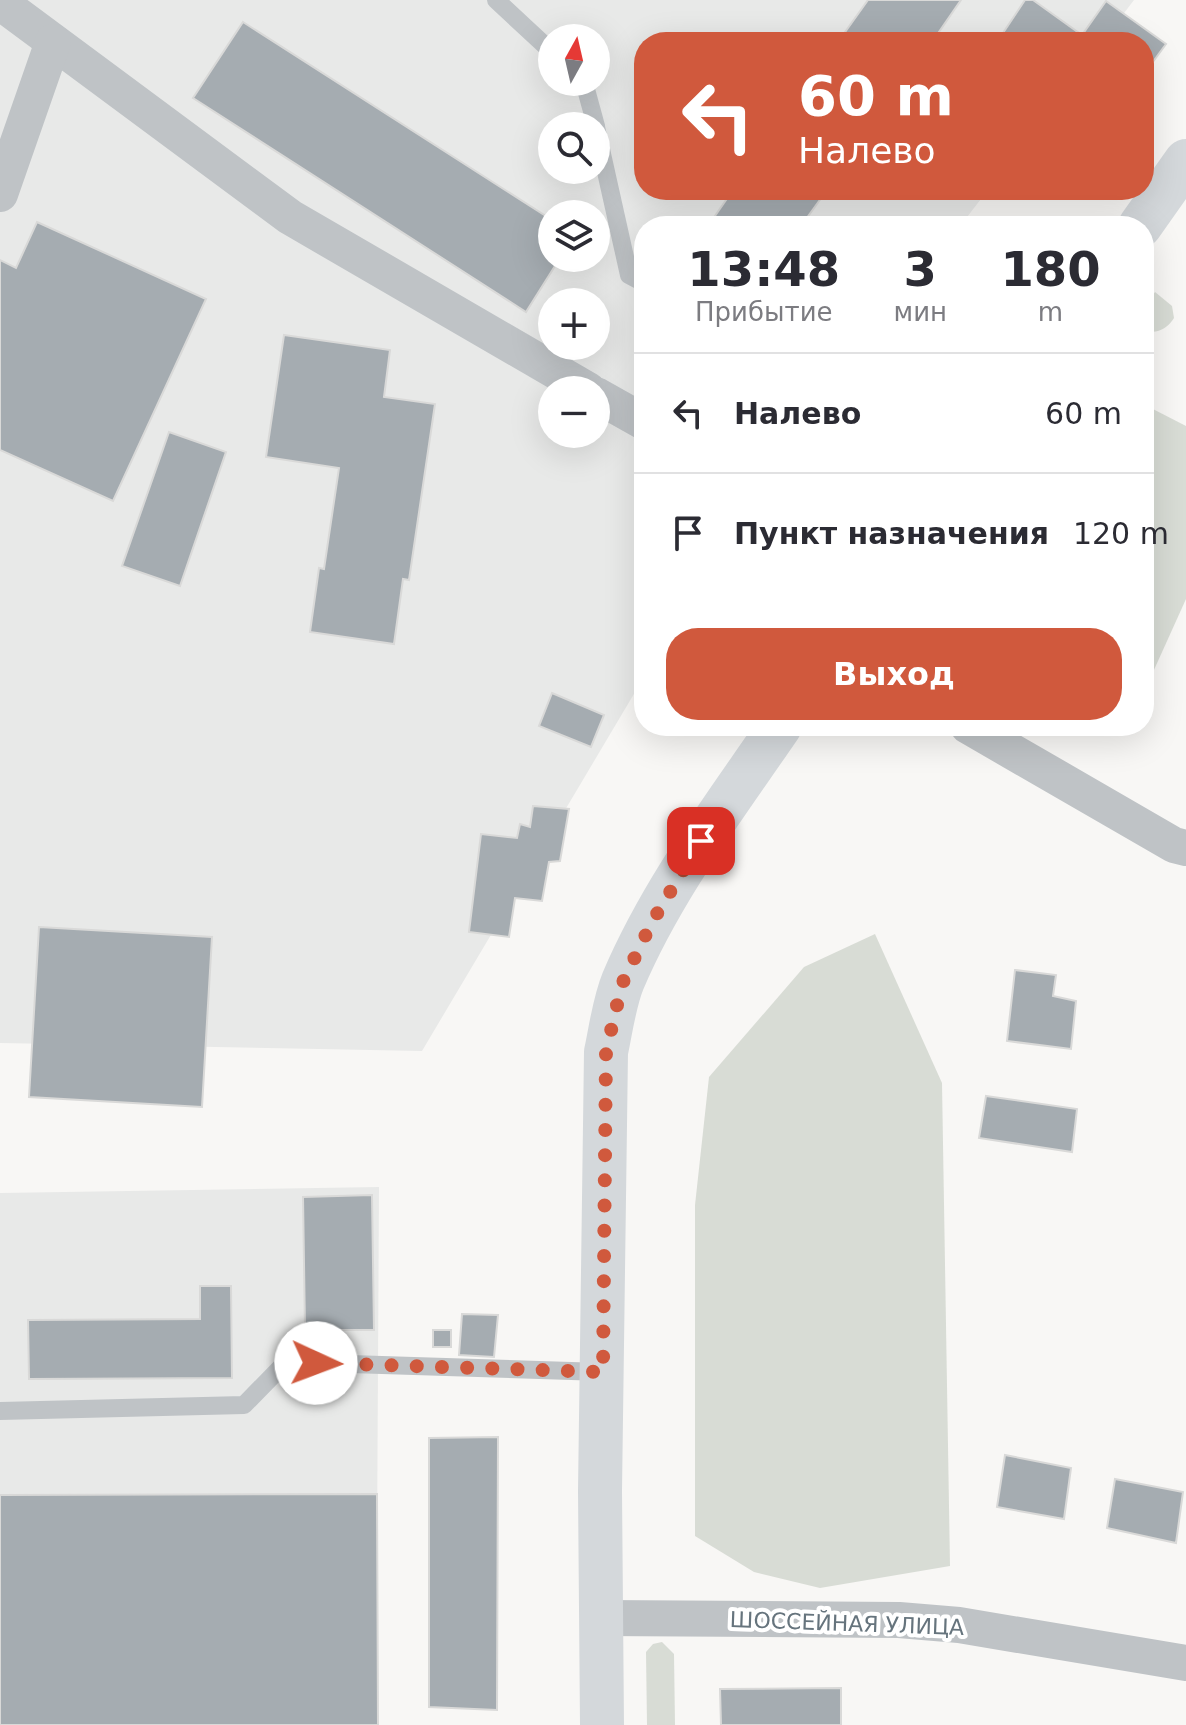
<!DOCTYPE html>
<html lang="ru">
<meta charset="utf-8">
<style>
:root{--surface:#fff;--page:#f7f7f7;--text:#2b2b33;--muted:#7c7c81;--line:#e1e1e2;--accent:#d0593d}
body{margin:0;font-family:"DejaVu Sans",sans-serif;background:var(--page);color:var(--text);height:100vh;display:flex;flex-direction:column;font-size:30px;white-space:nowrap}
*{box-sizing:border-box;margin:0}
p{font-size:26px;color:var(--muted)}
.icon{flex:none;width:44px;height:44px;fill:none;stroke:currentColor;stroke-width:2;stroke-linecap:round;stroke-linejoin:round}
.map{position:relative;flex:1;overflow:hidden}
.drawer{position:absolute;left:634px;top:216px;width:520px;height:520px;display:flex;flex-direction:column;background:var(--surface);border-radius:32px;box-shadow:0 8px 32px #0002}
.drawer>*{flex:none}
.guide{position:absolute;left:634px;top:32px;width:520px;height:168px;border-radius:32px;box-shadow:0 8px 32px #0002;background:#d0593d;color:#fff;overflow:hidden}
.needle{width:52px;rotate:8deg}
.tools{position:absolute;left:538px;top:24px;display:grid;gap:16px}
.tools a{display:grid;place-items:center;width:72px;height:72px;border-radius:50%;background:var(--surface);box-shadow:0 8px 32px #0002;font-size:40px}
.pin{position:absolute;display:grid;place-items:center;width:68px;height:68px;color:#fff;margin:-34px;border-radius:16px;box-shadow:0 4px 12px #0006}
.me{position:absolute;width:88px;margin:-44px;rotate:92deg;stroke-linejoin:round;filter:drop-shadow(0 0 6px #0008)}
.turn{display:flex;align-items:center;gap:28px;height:168px;padding:0 32px;font-size:36px}
.turn .icon{width:104px;height:104px;stroke-width:2.5}
.turn b{display:block;font-size:56px;line-height:68px}
.eta{display:flex;justify-content:space-evenly;align-items:center;height:136px;text-align:center}
.eta b{font-size:48px;font-weight:800;line-height:56px}
.action{display:flex;gap:16px;margin-top:auto;padding:16px 32px}
.action a{flex:1;height:92px;border-radius:32px;background:var(--accent);color:#fff;font-size:32px;font-weight:800;line-height:92px;text-align:center}
ul{padding:0;list-style:none}
li{display:flex;align-items:center;gap:24px;height:120px;padding:0 32px;border-top:2px solid var(--line)}
li div{flex:1}
li b{display:block;font-size:30px}
li em{font-style:normal}
.map>svg:first-child{display:block}
.built{fill:#e8e9e8;fill-rule:evenodd}
.green{fill:#d8dcd5}
.building{fill:#a5acb1;stroke:#d9d9d8;stroke-width:2}
.lines{fill:none;stroke-linecap:round;stroke-linejoin:round}
.service{stroke:#bfc3c6;stroke-width:18}
.minor{stroke:#bfc3c6;stroke-width:36}
.primary{stroke:#d4d8db;stroke-width:44}
.route{stroke:#d0593d;stroke-width:14;stroke-dasharray:0 25.2}
.labels{text-anchor:middle;stroke-width:8;stroke-linejoin:round;paint-order:stroke}
.street-label{font-size:22px;fill:#66747d;stroke:#fff}
</style>
<div class="map">
<svg width="1186" height="1725" viewBox="0 0 1186 1725">
<rect width="100%" height="100%" fill="#f8f7f5"/>
<g class="built">
<path d="M0 0H1134L1102 42H644V190H988L960 226H644V677L422 1051 0 1043ZM552 38H596V82H552ZM552 126H596V170H552ZM552 214H596V258H552ZM552 302H596V346H552ZM552 390H596V434H552Z"/>
<path d="M379 1187 376 1725H0V1193Z"/>
</g>
<g class="green">
<path d="M1155 292 1172 306 1174 318C1167 329 1156 335 1144 330V308Z"/>
<path d="M1147 406 1186 426V599L1144 692V407Z"/>
<path d="M875 934 942 1083 950 1566 820 1588 754 1572 695 1536V1205L709 1077 804 967Z"/>
<path d="M662 1642 674 1654 675 1725H647L646 1652 653 1644Z"/>
</g>
<g class="building">
<path d="M868 0H961L932 42H838Z"/>
<path d="M1025 0H1033L1082 35 1106 1 1166 44 1144 74V42H997Z"/>
<path d="M243 22 552 220V258H560L526 312 193 98Z"/>
<path d="M733 190H827L801 226H708Z"/>
<path d="M37 222 206 299 113 501 0 450V260L16 268Z"/>
<path d="M284 335 390 350 384 397 435 404 409 580 403 579 394 644 310 632 319 568 324 569 339 468 266 457Z"/>
<path d="M169 432 226 452 180 586 122 566Z"/>
<path d="M552 693 604 715 591 747 539 726Z"/>
<path d="M533 806 569 809 560 861 549 862 542 901 515 898 509 937 469 932 481 834 517 838 520 824 530 827Z"/>
<path d="M39 927 212 937 202 1107 29 1097Z"/>
<path d="M1015 970 1056 975 1053 996 1076 1001 1071 1049 1007 1041Z"/>
<path d="M986 1096 1077 1109 1072 1152 979 1138Z"/>
<path d="M372 1195 374 1330H305L303 1197Z"/>
<path d="M200 1286H231L232 1378 29 1379 28 1320 200 1319Z"/>
<path d="M462 1314 498 1315 494 1357 459 1355Z"/>
<rect x="433" y="1330" width="18" height="17"/>
<path d="M498 1437 497 1710 429 1707V1438Z"/>
<path d="M1005 1455 1071 1468 1064 1519 997 1507Z"/>
<path d="M1115 1479 1183 1492 1176 1543 1107 1528Z"/>
<path d="M377 1494 378 1725H0V1495Z"/>
<path d="M841 1688V1725H721L720 1689Z"/>
</g>
<g class="lines">
<g class="service">
<path d="M496 0 552 52"/>
<path d="M584 82 596 126"/>
<path d="M596 127 629 275 644 283"/>
<path d="M0 1411 244 1405 286 1362 603 1372"/>
</g>
<g class="minor">
<path d="M0 2 290 217 588 390"/>
<path d="M0 194 53 42"/>
<path d="M596 395 644 422"/>
<path d="M968 726 1174 845 1186 848"/>
<path d="M601 1618 899 1620 959 1625 1186 1663"/>
</g>
<g class="primary">
<path d="M1140 226 1186 161"/>
<path d="M602 1725 600 1491 606 1052C611 1029 614 1003 623 981 662 889 724 808 780 726"/>
</g>
</g>
<g class="lines">
<path class="route" d="M316 1363 603 1372 606 1052 622 984 652 922 701 841"/>
</g>
<g class="labels">
<g class="street-label">
<text transform="translate(847 1623) rotate(2)" y="8">ШОССЕЙНАЯ УЛИЦА</text>
</g>
</g>
</svg>
<div class="tools">
<a><svg class="needle" viewBox="-14 -14 28 28"><path d="M0-13l5 13h-10z" fill="#e53935"/><path d="M0 13l5-13h-10z" fill="#7c7c81"/></svg></a>
<a><svg class="icon" aria-label="search" viewBox="0 0 24 24"><circle cx="10" cy="10" r="6"/><path d="M15 15l6 6"/></svg></a>
<a><svg class="icon" aria-label="layers" viewBox="0 0 24 24"><path d="M12 4l9 5-9 5-9-5zM3 14l9 5 9-5"/></svg></a>
<a>+</a>
<a>−</a>
</div>
<div class="pin" style="left:701px;top:841px;background:#d93025"><svg class="icon" aria-label="arrive" viewBox="0 0 24 24"><path d="M6 21V4h12l-3 4 3 4H6"/></svg></div>
<svg class="me" style="left:316px;top:1363px" viewBox="-20 -20 40 40"><circle r="19" fill="#fff"/><path d="M0-13L10 11 0 6-10 11z" fill="#d0593d"/></svg>
<div class="guide">
<div class="turn"><svg class="icon" aria-label="left" viewBox="0 0 24 24"><path d="M17 20v-9H6M10 6l-5 5 5 5"/></svg><div><b>60 m</b>Налево</div></div>
</div>
<section class="drawer">
<div class="eta">
<div><b>13:48</b><p>Прибытие</p></div>
<div><b>3</b><p>мин</p></div>
<div><b>180</b><p>m</p></div>
</div>
<ul>
<li><svg class="icon" aria-label="left" viewBox="0 0 24 24"><path d="M17 20v-9H6M10 6l-5 5 5 5"/></svg><div><b>Налево</b></div><em>60 m</em></li>
<li><svg class="icon" aria-label="arrive" viewBox="0 0 24 24"><path d="M6 21V4h12l-3 4 3 4H6"/></svg><div><b>Пункт назначения</b></div><em>120 m</em></li>
</ul>
<div class="action"><a>Выход</a></div>
</section>
</div>
